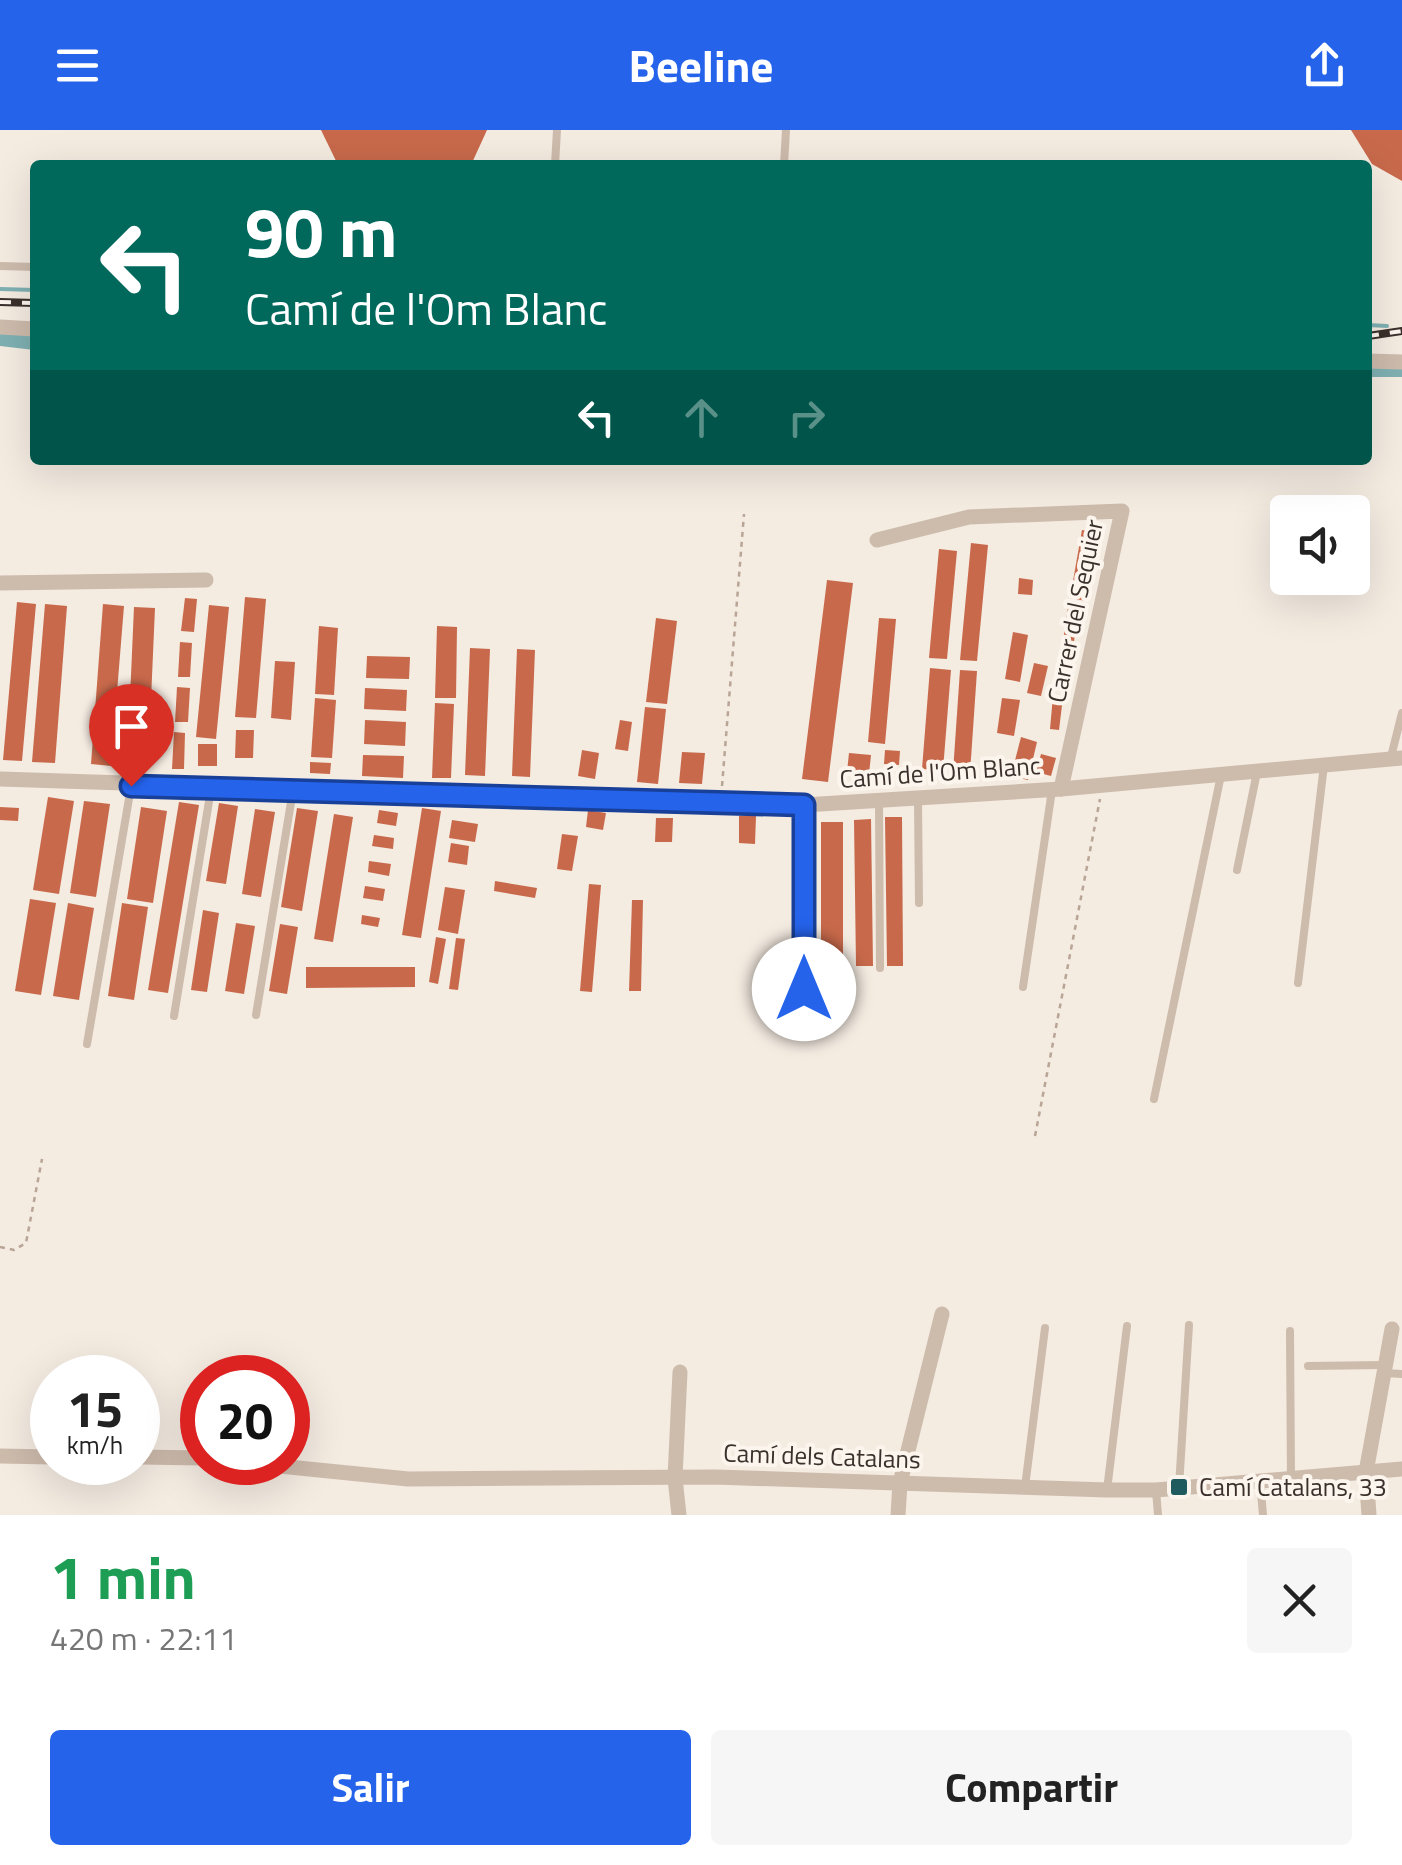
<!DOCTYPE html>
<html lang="es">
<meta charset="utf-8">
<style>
:root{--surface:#fff;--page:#f6f6f6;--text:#222;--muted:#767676;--accent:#2563eb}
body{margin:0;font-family:"Titillium Web",sans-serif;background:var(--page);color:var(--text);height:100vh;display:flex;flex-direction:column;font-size:38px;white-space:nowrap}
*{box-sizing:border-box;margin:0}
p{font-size:32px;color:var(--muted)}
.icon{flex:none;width:55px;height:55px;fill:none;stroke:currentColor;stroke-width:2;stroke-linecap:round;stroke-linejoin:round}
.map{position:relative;height:1385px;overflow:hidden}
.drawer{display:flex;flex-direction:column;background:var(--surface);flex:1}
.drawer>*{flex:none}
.guide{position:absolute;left:30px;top:30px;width:1342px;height:305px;border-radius:10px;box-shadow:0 10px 40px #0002;background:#00695c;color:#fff;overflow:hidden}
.buttons{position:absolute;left:1270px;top:365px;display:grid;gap:20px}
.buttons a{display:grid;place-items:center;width:100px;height:100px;border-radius:10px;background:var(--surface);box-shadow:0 10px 40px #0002;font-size:50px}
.speed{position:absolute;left:30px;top:1225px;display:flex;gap:20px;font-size:50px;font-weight:700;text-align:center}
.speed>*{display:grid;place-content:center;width:130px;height:130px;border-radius:50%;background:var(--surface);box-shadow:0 10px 40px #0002;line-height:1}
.speed small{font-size:25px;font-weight:400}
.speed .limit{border:15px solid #d22;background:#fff;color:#111}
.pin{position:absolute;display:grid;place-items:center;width:85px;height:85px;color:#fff;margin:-102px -42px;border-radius:50% 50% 50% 0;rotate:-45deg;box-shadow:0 0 10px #0007}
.pin .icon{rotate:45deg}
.me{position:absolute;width:110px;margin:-55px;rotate:0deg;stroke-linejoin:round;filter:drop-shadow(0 0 8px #0008)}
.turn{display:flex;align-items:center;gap:35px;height:210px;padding:0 50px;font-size:45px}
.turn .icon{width:130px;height:130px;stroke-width:2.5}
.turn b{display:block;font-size:70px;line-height:85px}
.lanes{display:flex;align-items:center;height:95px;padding:0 50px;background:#0003;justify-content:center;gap:50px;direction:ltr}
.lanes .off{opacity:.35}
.round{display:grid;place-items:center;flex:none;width:105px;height:105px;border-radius:10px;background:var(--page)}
.summary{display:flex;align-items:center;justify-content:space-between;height:170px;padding:0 50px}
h1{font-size:60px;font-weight:700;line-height:75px;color:#1e9e55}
.action{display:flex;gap:20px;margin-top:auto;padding:20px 50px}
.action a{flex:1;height:115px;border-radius:10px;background:var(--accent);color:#fff;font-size:40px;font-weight:700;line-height:115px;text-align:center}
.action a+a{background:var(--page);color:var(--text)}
header{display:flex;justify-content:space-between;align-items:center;height:130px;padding:0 50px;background:var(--accent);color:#fff;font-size:45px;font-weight:700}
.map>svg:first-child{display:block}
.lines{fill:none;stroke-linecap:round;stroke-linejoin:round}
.stream{stroke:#7fb0b2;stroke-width:4}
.canal{stroke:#7fb0b2;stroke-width:14}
.building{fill:#c8694b}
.path{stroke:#b9a596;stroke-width:2.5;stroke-dasharray:5 5;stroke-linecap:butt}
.lane{stroke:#cdbbac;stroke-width:8}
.street{stroke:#cdbbac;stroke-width:15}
.rail-casing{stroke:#3b302b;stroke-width:8}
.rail{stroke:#fbf5ee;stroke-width:4;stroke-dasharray:11;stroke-linecap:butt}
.route-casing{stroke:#184099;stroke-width:25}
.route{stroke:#2563eb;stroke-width:18}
.poi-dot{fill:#1f5a5e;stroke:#fbf5ee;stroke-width:4}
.labels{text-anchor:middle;stroke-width:8;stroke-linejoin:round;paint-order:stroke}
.street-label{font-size:25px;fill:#3b302b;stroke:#fbf5ee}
.poi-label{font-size:25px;fill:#3b302b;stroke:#fbf5ee;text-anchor:start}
</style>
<header><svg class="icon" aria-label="menu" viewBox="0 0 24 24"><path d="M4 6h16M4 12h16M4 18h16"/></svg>Beeline<svg class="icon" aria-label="share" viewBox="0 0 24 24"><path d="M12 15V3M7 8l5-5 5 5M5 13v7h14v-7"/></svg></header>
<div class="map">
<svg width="1402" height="1385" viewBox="0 0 1402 1385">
<rect width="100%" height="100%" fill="#f4ebe1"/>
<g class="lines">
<g class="stream">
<path d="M0 159 35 160"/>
<path d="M1368 195 1387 196"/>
</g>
<g class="canal">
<path d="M0 209 35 213"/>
<path d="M1368 240H1402"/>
</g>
</g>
<g class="building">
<path d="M321 0H487L471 35H338Z"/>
<path d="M1351 0H1402V51L1372 34Z"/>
<path d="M1082 400 1098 403 1086 471 1070 468Z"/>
<path d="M971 413 988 415 977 531 960 530Z"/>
<path d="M939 419 957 421 947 529 929 528Z"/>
<path d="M1019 448 1033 450 1032 465 1018 464Z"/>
<path d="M827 450 853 453 828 652 802 649Z"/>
<path d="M245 467 266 469 256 588 235 587Z"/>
<path d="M185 468 197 469 194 502 181 501Z"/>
<path d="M17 472 36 474 22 631 3 630Z"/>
<path d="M45 474 67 476 55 633 32 632Z"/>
<path d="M103 474 124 476 111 636 91 634Z"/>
<path d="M209 475 229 477 216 609 196 607Z"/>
<path d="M134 477 155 478 148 638 127 637Z"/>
<path d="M1068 477 1078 478 1074 512 1063 511Z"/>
<path d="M656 488 677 491 667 574 646 572Z"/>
<path d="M879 488 896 489 885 614 868 612Z"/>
<path d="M319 496 338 498 334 565 315 564Z"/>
<path d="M437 496 457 497 456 568H435Z"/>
<path d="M1013 502 1028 505 1020 552 1005 549Z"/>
<path d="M180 512 192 513 190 547H178Z"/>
<path d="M470 518 490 519 485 646 465 645Z"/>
<path d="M517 519 535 520 530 647 512 646Z"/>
<path d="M1064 522 1070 523 1065 555 1058 554Z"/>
<path d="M367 526 410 527 409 549 366 548Z"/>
<path d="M275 531 295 532 291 590 271 588Z"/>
<path d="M1034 533 1048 536 1041 566 1027 563Z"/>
<path d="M930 538 951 540 943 640 922 639Z"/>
<path d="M960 540 977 541 970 643 953 642Z"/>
<path d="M177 557 190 558 188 592H175Z"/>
<path d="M365 558 407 560 406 581 364 579Z"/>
<path d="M1053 566 1063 567 1059 600 1050 599Z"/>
<path d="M315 568 336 570 332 628 311 627Z"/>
<path d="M1002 568 1020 570 1014 606 997 603Z"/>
<path d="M435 573 454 574 451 648H432Z"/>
<path d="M645 577 666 579 658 654 637 652Z"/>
<path d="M365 590 406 592 405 616 364 614Z"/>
<path d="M620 590 632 592 628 621 615 619Z"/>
<path d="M236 600H254L253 628H235Z"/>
<path d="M174 602 185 603 184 639H172Z"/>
<path d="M1021 607 1037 612 1028 650 1011 646Z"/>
<rect x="198" y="614" width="19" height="22"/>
<path d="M582 620 599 623 595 649 578 646Z"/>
<path d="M885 620 900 621 899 635 884 634Z"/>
<path d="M682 622 705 623 702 654 679 653Z"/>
<path d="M849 623 871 625 869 644 847 642Z"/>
<path d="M1041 624 1056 628 1051 646 1036 642Z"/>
<path d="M363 625 404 626 403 648 362 646Z"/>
<path d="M310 632 331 633 330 644 310 643Z"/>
<path d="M48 667 74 671 59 764 33 760Z"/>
<path d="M84 671 110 674 96 767 70 763Z"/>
<path d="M179 672 199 675 168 863 148 860Z"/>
<path d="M219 673 238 676 226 754 206 751Z"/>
<path d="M0 677 19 678 18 691 0 690Z"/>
<path d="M141 677 167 681 153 773 127 769Z"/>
<path d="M297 678 318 681 302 781 281 777Z"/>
<path d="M422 678 441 681 421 808 402 805Z"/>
<path d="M255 679 275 682 261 767 242 764Z"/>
<path d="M379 680 398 683 396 696 377 693Z"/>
<path d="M588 680 606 683 603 700 586 697Z"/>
<path d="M334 684 353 687 333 812 314 809Z"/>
<path d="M739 686H756L755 714 739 713Z"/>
<path d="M885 687H902L903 836H887Z"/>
<path d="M656 688H673L672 712H655Z"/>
<path d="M871 689 873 836H856L854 690Z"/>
<path d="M452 690 478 694 475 712 449 708Z"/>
<rect x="821" y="692" width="22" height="166"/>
<path d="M562 704 578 706 572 741 557 739Z"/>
<path d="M374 705 394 708 393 719 372 716Z"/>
<path d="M451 713 469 716 467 735 448 732Z"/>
<path d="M369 731 391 734 389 746 368 742Z"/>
<path d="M495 751 537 758 535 768 494 761Z"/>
<path d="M589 754 601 755 592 862 580 861Z"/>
<path d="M365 756 385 759 383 771 363 768Z"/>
<path d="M445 757 465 760 458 804 438 800Z"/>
<path d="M30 769 56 773 41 865 15 861Z"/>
<path d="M632 770H643L641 861H629Z"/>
<path d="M68 773 94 778 79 870 53 866Z"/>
<path d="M122 773 148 777 134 870 108 866Z"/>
<path d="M203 780 219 783 207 862 191 860Z"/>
<path d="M362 785 380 788 378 797 361 794Z"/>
<path d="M236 793 255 796 244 864 225 861Z"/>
<path d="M280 794 298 797 287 864 269 861Z"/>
<path d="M436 807 446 809 438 854 429 852Z"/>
<path d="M456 808 465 809 458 860 449 859Z"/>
<path d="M306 837H415V857L306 858Z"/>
</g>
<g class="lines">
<g class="path">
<path d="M722 656 744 384"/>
<path d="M1035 1006 1100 669"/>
<path d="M0 1117 14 1120 26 1113 42 1029"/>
</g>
<g class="lane">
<path d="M555 35 557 0"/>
<path d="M784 35 786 0"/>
<path d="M0 136 35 137"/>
<path d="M1391 627 1402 583"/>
<path d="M918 669 919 773"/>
<path d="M879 673 880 838"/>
<path d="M804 675V859"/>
<path d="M1237 740 1257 642"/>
<path d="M1298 853 1324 635"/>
<path d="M1023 857 1052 660"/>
<path d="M256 885 293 660"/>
<path d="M174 886 211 659"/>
<path d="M87 914 131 657"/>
<path d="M1154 969 1221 645"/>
<path d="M1290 1201 1291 1348"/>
<path d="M1308 1236 1384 1235"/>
<path d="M1384 1243 1402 1244"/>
<path d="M1260 1351 1263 1385"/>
<path d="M1025 1357 1045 1198"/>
<path d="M1179 1357 1189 1195"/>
<path d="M1107 1360 1127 1196"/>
<path d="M1156 1360 1158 1385"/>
</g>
<g class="street">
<path d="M0 197 35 199"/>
<path d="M1368 231 1402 232"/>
<path d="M877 410 969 387 1122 381 1061 659"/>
<path d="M0 453 206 450"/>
<path d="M0 649 804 675 1061 659 1402 628"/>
<path d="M0 1326 52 1327"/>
<path d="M138 1327 202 1328"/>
<path d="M240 1332 408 1349 715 1347 1107 1360H1156L1402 1339"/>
<path d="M679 1385 675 1348 680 1242"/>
<path d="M898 1385 900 1353 942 1184"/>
<path d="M1369 1385 1366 1342 1392 1199"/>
</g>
<g class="rail-casing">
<g id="rail">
<path d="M0 172 35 173"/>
<path d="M1368 206 1402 201"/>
</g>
</g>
<use href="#rail" class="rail"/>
</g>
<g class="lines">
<g class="route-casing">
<path id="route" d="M131 656 804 675V859"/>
</g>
<use href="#route" class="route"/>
</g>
<rect class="poi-dot" x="1169" y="1347" width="20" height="20" rx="5"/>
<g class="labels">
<g class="street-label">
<text transform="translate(1075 481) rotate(-78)" y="9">Carrer del Sequier</text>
<text transform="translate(940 642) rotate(-4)" y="9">Camí de l'Om Blanc</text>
<text transform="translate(822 1326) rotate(2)" y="9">Camí dels Catalans</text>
</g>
<g class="poi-label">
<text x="1199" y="1366">Camí Catalans, 33</text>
</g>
</g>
</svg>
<div class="buttons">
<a><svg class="icon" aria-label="sound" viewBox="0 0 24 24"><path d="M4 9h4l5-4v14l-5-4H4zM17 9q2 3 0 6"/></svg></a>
</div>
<div class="speed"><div>15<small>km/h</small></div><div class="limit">20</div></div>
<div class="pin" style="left:131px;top:656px;background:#d93025"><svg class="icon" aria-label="arrive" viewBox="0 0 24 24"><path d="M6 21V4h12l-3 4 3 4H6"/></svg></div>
<svg class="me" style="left:804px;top:859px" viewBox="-20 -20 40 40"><circle r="19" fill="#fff"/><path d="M0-13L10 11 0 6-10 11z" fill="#2563eb"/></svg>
<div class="guide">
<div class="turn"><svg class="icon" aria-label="left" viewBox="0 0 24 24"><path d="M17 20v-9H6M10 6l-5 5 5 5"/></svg><div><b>90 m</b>Camí de l'Om Blanc</div></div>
<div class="lanes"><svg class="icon" aria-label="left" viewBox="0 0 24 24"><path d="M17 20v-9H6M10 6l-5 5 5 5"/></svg><svg class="icon off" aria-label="ahead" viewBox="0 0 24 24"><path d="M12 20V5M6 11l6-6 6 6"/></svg><svg class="icon off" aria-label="right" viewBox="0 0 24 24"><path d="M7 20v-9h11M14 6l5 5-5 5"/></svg></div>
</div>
</div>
<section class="drawer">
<div class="summary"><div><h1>1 min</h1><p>420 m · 22:11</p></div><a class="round"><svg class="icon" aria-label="close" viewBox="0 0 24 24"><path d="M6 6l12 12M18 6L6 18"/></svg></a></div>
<div class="action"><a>Salir</a><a>Compartir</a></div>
</section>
